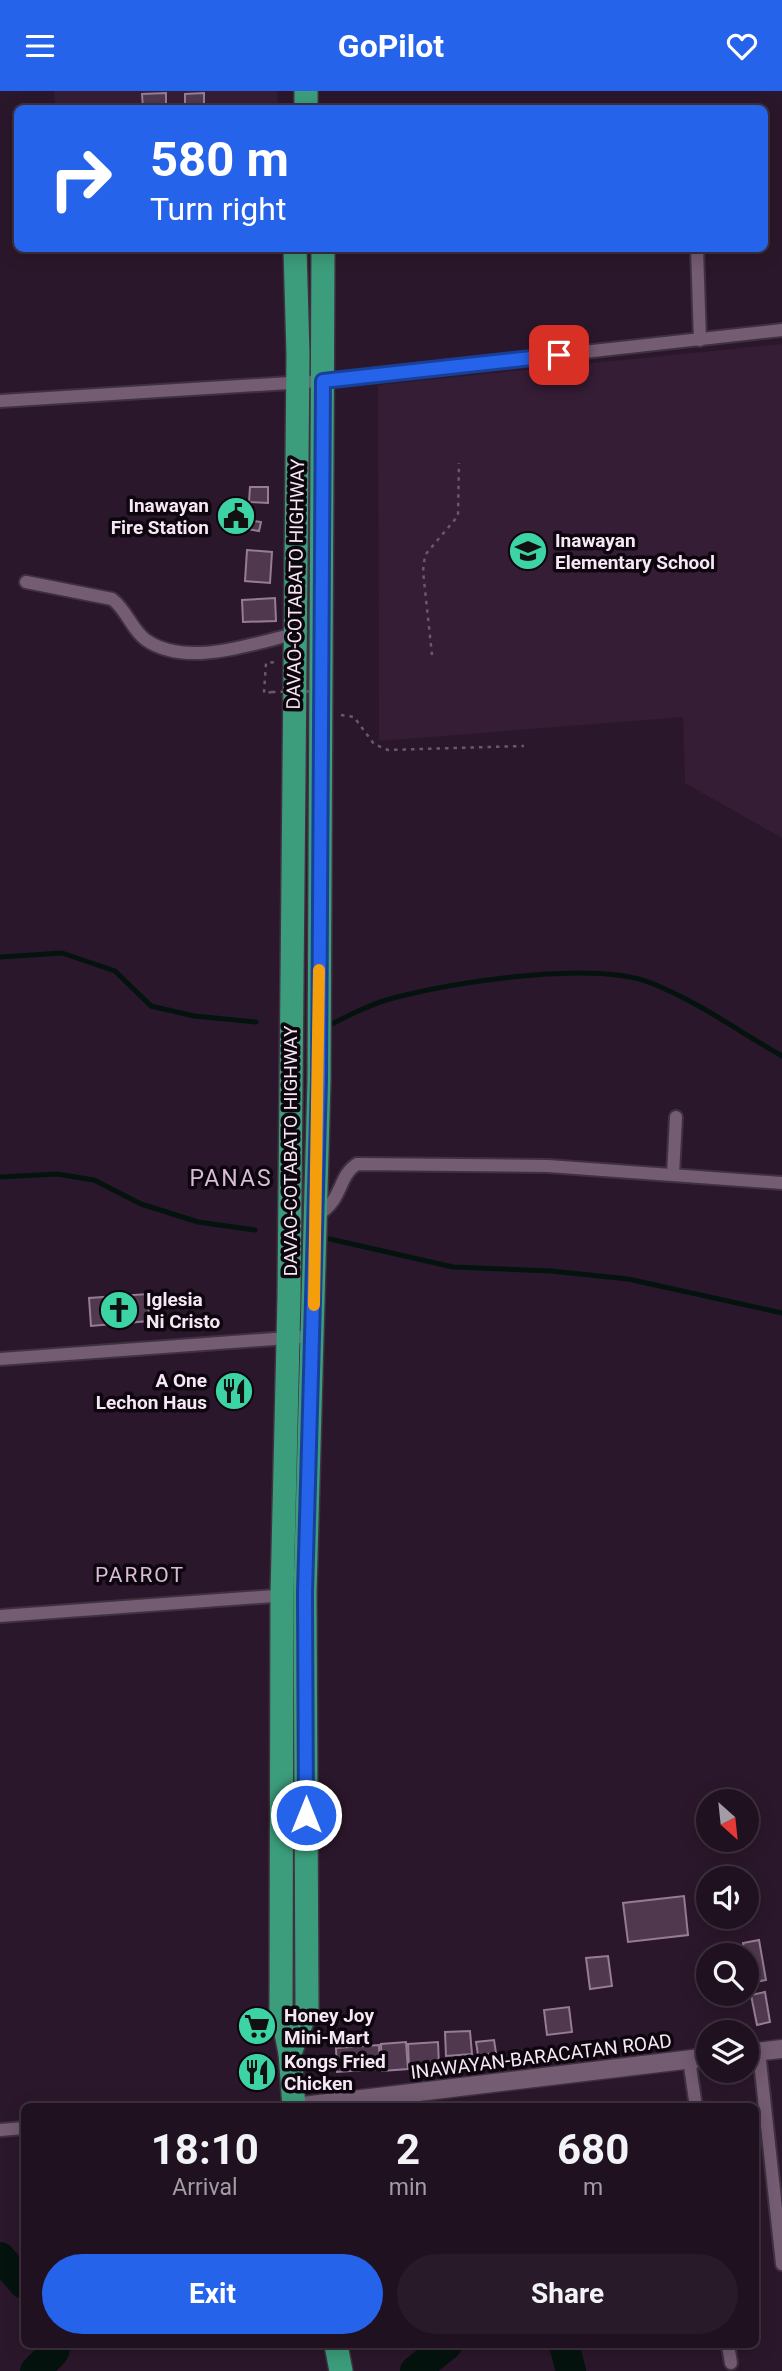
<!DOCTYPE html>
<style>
:root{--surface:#201120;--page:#281a29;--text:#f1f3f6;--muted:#a29da5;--line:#3d313e;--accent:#2563eb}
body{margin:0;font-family:Roboto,sans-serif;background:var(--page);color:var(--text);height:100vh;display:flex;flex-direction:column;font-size:26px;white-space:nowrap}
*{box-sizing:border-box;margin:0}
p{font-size:23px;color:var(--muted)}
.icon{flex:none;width:38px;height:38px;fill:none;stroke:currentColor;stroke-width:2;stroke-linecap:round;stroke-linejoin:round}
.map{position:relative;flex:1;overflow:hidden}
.side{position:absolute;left:21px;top:2012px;width:738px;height:245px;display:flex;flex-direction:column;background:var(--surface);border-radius:10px;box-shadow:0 4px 18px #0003,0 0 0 2px var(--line)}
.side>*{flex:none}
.guide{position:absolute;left:14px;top:14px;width:754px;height:147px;border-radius:10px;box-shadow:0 4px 18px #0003,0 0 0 2px var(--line);background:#2563eb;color:#fff;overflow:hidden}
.needle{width:46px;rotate:153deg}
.fabs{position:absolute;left:696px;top:1698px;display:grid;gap:14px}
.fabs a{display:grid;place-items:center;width:63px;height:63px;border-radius:50%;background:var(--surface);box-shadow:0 4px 18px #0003,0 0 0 2px var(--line);font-size:35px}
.pin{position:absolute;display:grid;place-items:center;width:60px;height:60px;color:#fff;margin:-30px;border-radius:14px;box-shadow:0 4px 10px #0006}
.me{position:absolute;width:77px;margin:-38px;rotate:0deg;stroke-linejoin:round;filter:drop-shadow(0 0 5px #0008)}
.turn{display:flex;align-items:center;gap:24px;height:147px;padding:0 21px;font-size:32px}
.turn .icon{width:91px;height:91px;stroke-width:2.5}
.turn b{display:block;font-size:49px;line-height:60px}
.eta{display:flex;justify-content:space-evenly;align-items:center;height:119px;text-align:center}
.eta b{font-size:42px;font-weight:700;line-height:49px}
.cta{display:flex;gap:14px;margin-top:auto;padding:14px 21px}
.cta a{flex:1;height:80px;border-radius:42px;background:var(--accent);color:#fff;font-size:28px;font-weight:700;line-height:80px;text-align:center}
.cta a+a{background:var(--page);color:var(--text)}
header{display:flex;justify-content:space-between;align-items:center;height:91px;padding:0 21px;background:var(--accent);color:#fff;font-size:32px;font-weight:700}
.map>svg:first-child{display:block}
.built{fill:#361d36}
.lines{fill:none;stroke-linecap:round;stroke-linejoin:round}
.stream{stroke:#05130e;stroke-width:5}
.river{stroke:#05130e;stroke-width:30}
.building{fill:#50394f;stroke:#967c94;stroke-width:2}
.street-casing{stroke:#403140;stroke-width:16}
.secondary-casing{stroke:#403140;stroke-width:21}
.highway-casing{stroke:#403140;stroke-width:26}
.path{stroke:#6b596b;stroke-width:2.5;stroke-dasharray:3.5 5;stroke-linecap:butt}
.street{stroke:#745c73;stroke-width:12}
.secondary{stroke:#745c73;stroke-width:18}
.highway{stroke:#3b9d7b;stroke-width:23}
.path-bridge{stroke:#6b596b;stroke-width:2.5;stroke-dasharray:3.5 5;stroke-linecap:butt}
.route-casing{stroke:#184099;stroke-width:18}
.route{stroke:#2563eb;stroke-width:12}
.slow{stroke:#f59e0b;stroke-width:12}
.labels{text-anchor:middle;stroke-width:7;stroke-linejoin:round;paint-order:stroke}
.poi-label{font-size:19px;font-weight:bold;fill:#f6e7f5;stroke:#0e060e;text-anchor:start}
.street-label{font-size:19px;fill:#f6e7f5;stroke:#0e060e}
.neighbourhood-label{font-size:21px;letter-spacing:2px;fill:#d8bcd6;stroke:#0e060e}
.quarter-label{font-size:23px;letter-spacing:2px;fill:#d8bcd6;stroke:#0e060e}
</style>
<header><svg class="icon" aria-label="menu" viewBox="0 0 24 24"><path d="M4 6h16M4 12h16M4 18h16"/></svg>GoPilot<svg class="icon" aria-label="heart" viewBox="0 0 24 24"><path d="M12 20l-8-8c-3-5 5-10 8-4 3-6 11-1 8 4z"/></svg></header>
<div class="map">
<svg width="782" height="2280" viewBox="0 0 782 2280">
<rect width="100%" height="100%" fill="#2b172b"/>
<g class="built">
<path d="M54 0H277L278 17H55Z"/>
<path d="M782 253V747L685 692 683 626 379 650 378 294Z"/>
</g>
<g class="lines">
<g class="stream">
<path d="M0 866 62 862 115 880 151 915 194 925 256 931"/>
<path d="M328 935C351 923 373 912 397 906 457 891 595 869 651 892 697 910 740 941 782 965"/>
<path d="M0 1086 57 1083 94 1089 141 1113 198 1131 255 1139"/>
<path d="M330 1148 453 1176 551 1180 628 1188 782 1222"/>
</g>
<g class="river">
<path d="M0 2166 24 2193"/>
<path d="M564 2254 571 2280"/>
<path d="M35 2280 54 2261 56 2254"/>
<path d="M415 2280 447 2254"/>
</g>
</g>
<g class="building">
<path d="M166 2V18H143L142 3Z"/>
<path d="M204 2V18H185V3Z"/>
<path d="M108 15V18H62V16Z"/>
<path d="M250 396H268V412L249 411Z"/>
<path d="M227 416 246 418 245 434 226 432Z"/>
<path d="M248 429 261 431 259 440 247 438Z"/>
<path d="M247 459 272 461 270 492 245 490Z"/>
<path d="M275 507 276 530 243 531 242 509Z"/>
<path d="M148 1203 149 1230 91 1235 89 1207Z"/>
<path d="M684 1805 688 1844 628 1851 623 1812Z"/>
<path d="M759 1849 766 1889 750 1892 747 1864H745L743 1852Z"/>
<path d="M608 1865 612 1895 590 1898 586 1867Z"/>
<path d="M765 1901 770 1931 757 1934 751 1904Z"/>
<path d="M569 1916 572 1941 547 1944 544 1919Z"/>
<path d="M470 1940 472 1963 446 1965 445 1941Z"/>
<path d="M494 1949 496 1962 478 1964 476 1951Z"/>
<path d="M406 1951 408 1978 382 1980 381 1953Z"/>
<path d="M438 1951 439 1975 409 1977 408 1953Z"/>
<path d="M379 1954 380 1978 337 1981 336 1957Z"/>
</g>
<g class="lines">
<g class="street-casing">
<g id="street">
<path d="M697 158 700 249"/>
<path d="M0 310 322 290 782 239"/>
<path d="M26 491 112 508C127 519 131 538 146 549 187 577 251 553 294 543"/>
<path d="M673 1084 676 1026"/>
<path d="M316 1125C344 1109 337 1086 357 1073L548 1075 782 1092"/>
<path d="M0 1268 314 1245"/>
<path d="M0 1525 287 1504"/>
<path d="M759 1961 782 2173"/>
<path d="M689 1968 696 2016"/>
<path d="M0 2039 24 2037"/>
<path d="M728 2254 731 2272"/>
</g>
</g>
<g class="secondary-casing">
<g id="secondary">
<path d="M747 1962 782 1958"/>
<path d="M295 2016 709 1966"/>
</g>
</g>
<g class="highway-casing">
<g id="highway">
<path d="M306 18V0"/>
<path d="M290 1962 307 1917 305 1502 319 989 323 158"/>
<path d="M294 2016 290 1962 281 1918 282 1504 289 1206 298 263 295 158"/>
<path d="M336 2254 341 2280"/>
</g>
</g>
<g class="path">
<path d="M432 564 423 480 425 464 458 425 459 372"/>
<path d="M272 601 264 602 266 572 277 571"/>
<path d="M341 624 354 626 374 653 388 659 524 655"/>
</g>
<use href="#street" class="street"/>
<use href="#secondary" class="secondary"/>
<use href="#highway" class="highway"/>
<path class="path-bridge" d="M272 601 329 600"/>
</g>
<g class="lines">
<g class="route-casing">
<path id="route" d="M306 1724 305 1502 319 989 323 290 559 264"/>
</g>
<use href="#route" class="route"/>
<path class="slow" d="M314 1214 319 879"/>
</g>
<defs>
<g id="civic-disc" transform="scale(2.0125)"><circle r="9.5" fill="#3cd4a4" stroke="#0e060e"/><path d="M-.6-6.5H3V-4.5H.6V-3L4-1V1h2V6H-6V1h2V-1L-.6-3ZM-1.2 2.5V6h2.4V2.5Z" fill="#111"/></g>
<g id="school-disc" transform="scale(2.0125)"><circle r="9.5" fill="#3cd4a4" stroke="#0e060e"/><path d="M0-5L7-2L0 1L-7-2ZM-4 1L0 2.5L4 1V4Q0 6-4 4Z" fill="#111"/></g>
<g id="church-disc" transform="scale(2.0125)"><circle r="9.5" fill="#3cd4a4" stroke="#0e060e"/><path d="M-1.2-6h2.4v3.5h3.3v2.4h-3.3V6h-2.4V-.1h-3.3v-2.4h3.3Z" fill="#111"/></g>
<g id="restaurant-disc" transform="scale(2.0125)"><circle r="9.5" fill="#3cd4a4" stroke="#0e060e"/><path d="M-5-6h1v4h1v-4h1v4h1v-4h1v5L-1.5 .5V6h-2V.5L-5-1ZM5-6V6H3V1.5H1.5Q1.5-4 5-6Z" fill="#111"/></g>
<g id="supermarket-disc" transform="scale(2.0125)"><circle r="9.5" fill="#3cd4a4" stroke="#0e060e"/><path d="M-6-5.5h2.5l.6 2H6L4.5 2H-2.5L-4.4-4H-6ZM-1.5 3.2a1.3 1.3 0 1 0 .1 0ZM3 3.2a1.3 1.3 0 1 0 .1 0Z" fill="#111"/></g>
</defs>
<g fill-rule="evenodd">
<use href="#civic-disc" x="236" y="425"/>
<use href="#school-disc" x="528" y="460"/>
<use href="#church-disc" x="119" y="1219"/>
<use href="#restaurant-disc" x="234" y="1300"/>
<use href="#supermarket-disc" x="257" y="1935"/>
<use href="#restaurant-disc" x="257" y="1981"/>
</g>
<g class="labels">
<g class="poi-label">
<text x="209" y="421" text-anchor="end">Inawayan<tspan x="209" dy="22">Fire Station</tspan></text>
<text x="555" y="456">Inawayan<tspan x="555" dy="22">Elementary School</tspan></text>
<text x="146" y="1215">Iglesia<tspan x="146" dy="22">Ni Cristo</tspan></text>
<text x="207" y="1296" text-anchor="end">A One<tspan x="207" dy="22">Lechon Haus</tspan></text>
<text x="284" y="1931">Honey Joy<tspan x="284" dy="22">Mini-Mart</tspan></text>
<text x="284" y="1977">Kongs Fried<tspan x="284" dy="22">Chicken</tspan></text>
</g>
<g class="street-label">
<text transform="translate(295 493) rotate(-89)" y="7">DAVAO-COTABATO HIGHWAY</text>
<text transform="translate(290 1060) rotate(-90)" y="7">DAVAO-COTABATO HIGHWAY</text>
<text transform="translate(541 1965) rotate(-7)" y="7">INAWAYAN-BARACATAN ROAD</text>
</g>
<g class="neighbourhood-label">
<text x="140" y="1491">PARROT</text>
</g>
<g class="quarter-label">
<text x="231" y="1095">PANAS</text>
</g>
</g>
</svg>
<div class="fabs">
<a><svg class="needle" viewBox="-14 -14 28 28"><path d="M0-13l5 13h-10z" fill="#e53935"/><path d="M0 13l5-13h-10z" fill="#a29da5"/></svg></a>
<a><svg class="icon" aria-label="sound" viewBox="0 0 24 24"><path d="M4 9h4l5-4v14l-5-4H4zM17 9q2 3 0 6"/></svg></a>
<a><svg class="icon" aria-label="search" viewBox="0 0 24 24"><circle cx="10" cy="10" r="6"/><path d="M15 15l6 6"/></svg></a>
<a><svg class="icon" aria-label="layers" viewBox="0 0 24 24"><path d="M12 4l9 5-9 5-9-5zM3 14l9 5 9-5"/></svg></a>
</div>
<div class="pin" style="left:559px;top:264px;background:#d93025"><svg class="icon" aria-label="arrive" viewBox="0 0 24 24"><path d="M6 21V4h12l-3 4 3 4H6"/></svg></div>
<svg class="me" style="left:306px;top:1724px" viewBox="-20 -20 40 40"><circle r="17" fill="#2563eb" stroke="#fff" stroke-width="3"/><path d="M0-11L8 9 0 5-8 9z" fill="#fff"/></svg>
<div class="guide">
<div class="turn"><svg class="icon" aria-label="right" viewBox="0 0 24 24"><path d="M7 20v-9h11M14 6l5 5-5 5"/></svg><div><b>580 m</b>Turn right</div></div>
</div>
<section class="side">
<div class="eta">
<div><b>18:10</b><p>Arrival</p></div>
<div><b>2</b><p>min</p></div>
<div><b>680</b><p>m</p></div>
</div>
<div class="cta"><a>Exit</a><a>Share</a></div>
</section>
</div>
